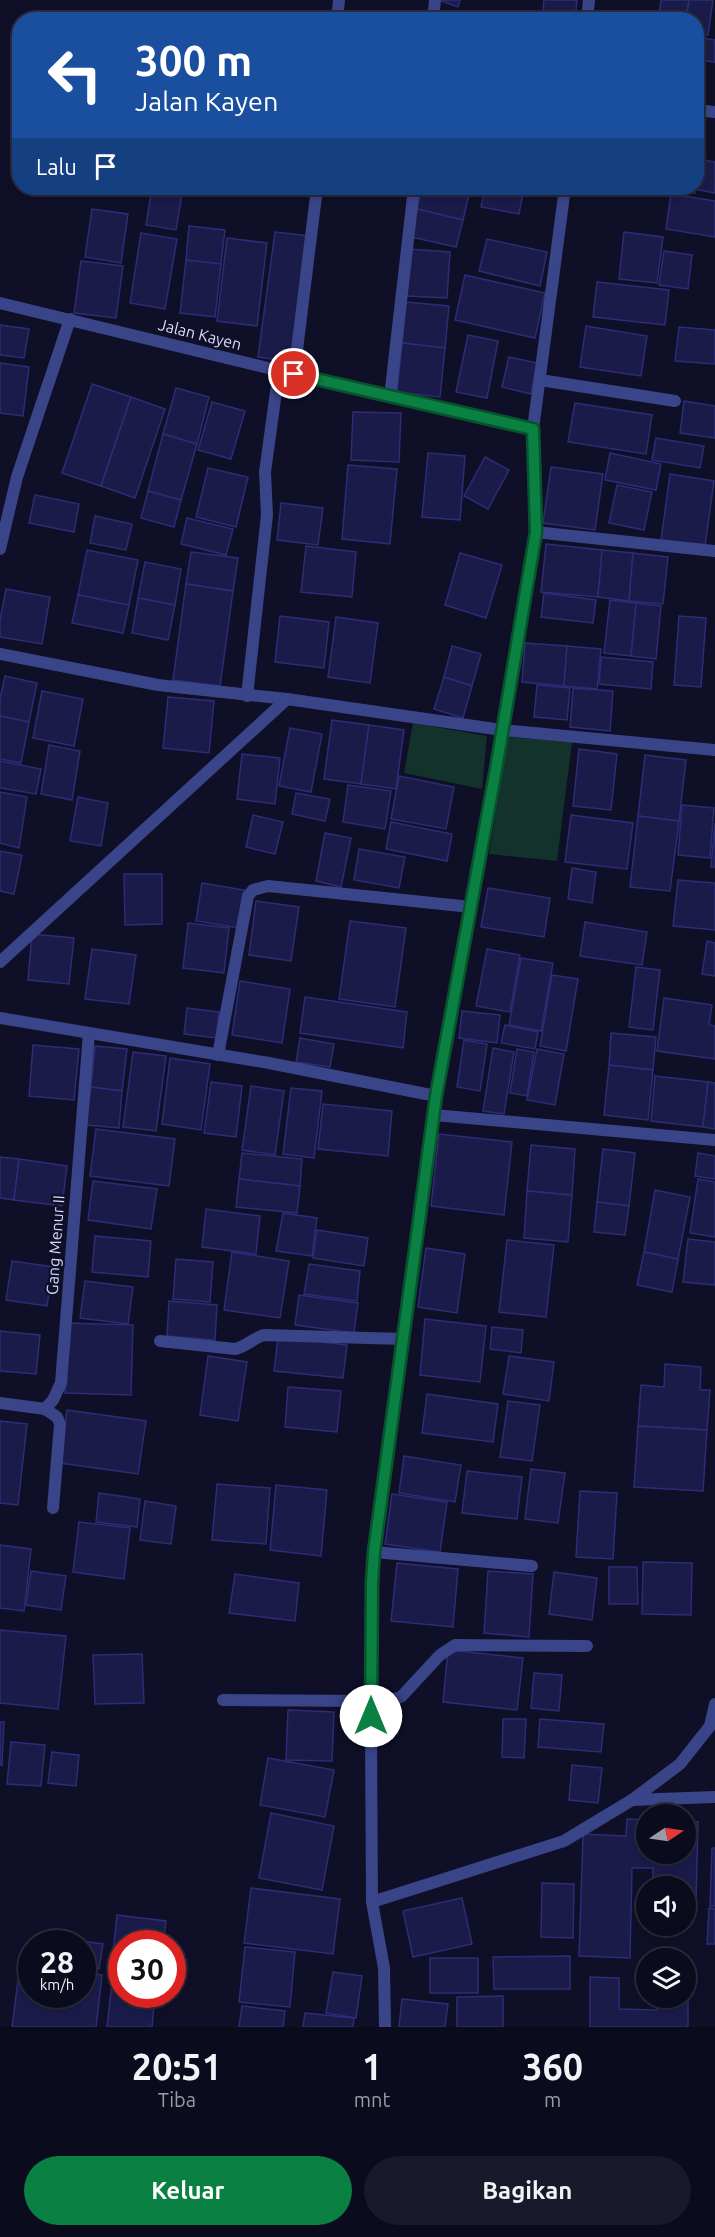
<!DOCTYPE html>
<html lang="id">
<style>
:root{--surface:#0b0b1e;--page:#19192b;--text:#f1f3f6;--muted:#9a9ba4;--line:#2b2b3c;--accent:#0b8043}
body{margin:0;font-family:Ubuntu,sans-serif;background:var(--page);color:var(--text);height:100vh;display:flex;flex-direction:column;font-size:22px;white-space:nowrap}
*{box-sizing:border-box;margin:0}
p{font-size:20px;color:var(--muted)}
.icon{flex:none;width:33px;height:33px;fill:none;stroke:currentColor;stroke-width:2;stroke-linecap:round;stroke-linejoin:round}
.map{position:relative;height:2027px;overflow:hidden}
.panel{display:flex;flex-direction:column;background:var(--surface);flex:1}
.panel>*{flex:none}
.guide{position:absolute;left:12px;top:12px;width:692px;height:183px;border-radius:24px;box-shadow:0 3px 9px #0003,0 0 0 2px var(--line);background:#1a4fa0;color:#fff;overflow:hidden}
.needle{width:39px;rotate:77deg}
.controls{position:absolute;left:636px;top:1804px;display:grid;gap:12px}
.controls a{display:grid;place-items:center;width:60px;height:60px;border-radius:50%;background:var(--surface);box-shadow:0 3px 9px #0003,0 0 0 2px var(--line);font-size:30px}
.speed{position:absolute;left:18px;top:1930px;display:flex;gap:12px;font-size:30px;font-weight:700;text-align:center}
.speed>*{display:grid;place-content:center;width:78px;height:78px;border-radius:50%;background:var(--surface);box-shadow:0 3px 9px #0003,0 0 0 2px var(--line);line-height:1}
.speed small{font-size:15px;font-weight:400}
.speed .limit{border:9px solid #d22;background:#fff;color:#111}
.pin{position:absolute;display:grid;place-items:center;width:51px;height:51px;color:#fff;margin:-26px;border:3px solid #fff;border-radius:50%;box-shadow:0 2px 6px #0007}
.me{position:absolute;width:66px;margin:-33px;rotate:0deg;stroke-linejoin:round;filter:drop-shadow(0 0 4px #0008)}
.turn{display:flex;align-items:center;gap:21px;height:126px;padding:0 24px;font-size:27px}
.turn .icon{width:78px;height:78px;stroke-width:2.5}
.turn b{display:block;font-size:42px;line-height:51px}
.then{display:flex;align-items:center;height:57px;padding:0 24px;background:#0003;gap:12px;font-size:22px}
.eta{display:flex;justify-content:space-evenly;align-items:center;height:102px;text-align:center}
.eta b{font-size:36px;font-weight:700;line-height:42px}
.cta{display:flex;gap:12px;margin-top:auto;padding:12px 24px}
.cta a{flex:1;height:69px;border-radius:36px;background:var(--accent);color:#fff;font-size:24px;font-weight:700;line-height:69px;text-align:center}
.cta a+a{background:var(--page);color:var(--text)}
.map>svg:first-child{display:block}
.green{fill:#12322b}
.building{fill:#1b1b4a;stroke:#2d2c76;stroke-width:1.5}
.lines{fill:none;stroke-linecap:round;stroke-linejoin:round}
.lane{stroke:#394588;stroke-width:12}
.street{stroke:#394588;stroke-width:12}
.route-casing{stroke:#07532c;stroke-width:15}
.route{stroke:#0b8043;stroke-width:10}
.labels{text-anchor:middle;stroke-width:4.5;stroke-linejoin:round;paint-order:stroke}
.street-label{font-size:16px;fill:#d6d9ff;stroke:#0f0f28}
</style>
<div class="map">
<svg width="715" height="2027" viewBox="0 0 715 2027">
<rect width="100%" height="100%" fill="#0f0f28"/>
<g class="green">
<path d="M413 723 487 736 482 789 404 773Z"/>
<path d="M508 737 572 742 557 861 489 854Z"/>
</g>
<g class="building">
<path d="M439 0H460L458 7Z"/>
<path d="M544 0H577L575 20H542Z"/>
<path d="M661 0H689L686 20H658Z"/>
<path d="M689 0H713L708 35 696 33V20H686Z"/>
<path d="M444 13 484 19 443 20Z"/>
<path d="M696 37 715 40V62L696 60Z"/>
<path d="M696 157 701 158 695 193 681 190V188H696Z"/>
<path d="M703 160 715 162V193L698 190Z"/>
<path d="M152 188H183L176 230 146 225Z"/>
<path d="M422 188H459L470 190 463 220 417 209Z"/>
<path d="M485 188H524L519 214 481 207Z"/>
<path d="M671 194 715 201V237L666 229Z"/>
<path d="M92 209 128 214 121 263 85 257Z"/>
<path d="M417 209 463 220 456 247 411 237Z"/>
<path d="M189 226 225 230 221 264 186 260Z"/>
<path d="M275 232 310 236 294 362 258 357Z"/>
<path d="M624 232 663 237 657 283 619 279Z"/>
<path d="M141 233 177 239 165 309 130 303Z"/>
<path d="M227 238 267 243 257 326 217 321Z"/>
<path d="M487 239 547 252 540 286 479 271Z"/>
<path d="M409 249 450 252 447 298 406 296Z"/>
<path d="M664 251 692 255 688 289 659 285Z"/>
<path d="M186 260 221 264 215 317 180 313Z"/>
<path d="M81 261 123 266 116 318 74 313Z"/>
<path d="M465 275 545 293 535 338 455 320Z"/>
<path d="M597 282 669 290 665 325 593 317Z"/>
<path d="M406 302 449 306 445 348 402 343Z"/>
<path d="M0 325 29 329 24 358 0 355Z"/>
<path d="M586 326 647 336 641 376 580 367Z"/>
<path d="M679 327 715 330V364L675 361Z"/>
<path d="M468 335 498 341 487 398 456 392Z"/>
<path d="M402 343 445 348 440 397 397 392Z"/>
<path d="M509 357 537 363 531 394 502 387Z"/>
<path d="M0 363 29 367 23 416 0 413Z"/>
<path d="M92 384 131 397 101 486 62 473Z"/>
<path d="M176 388 209 397 197 444 163 434Z"/>
<path d="M131 397 165 409 135 498 101 486Z"/>
<path d="M684 401 715 406V438L680 433Z"/>
<path d="M212 402 245 411 231 459 198 450Z"/>
<path d="M575 403 652 415 646 454 568 442Z"/>
<path d="M353 412 401 413 399 462 351 460Z"/>
<path d="M163 434 197 444 181 500 148 491Z"/>
<path d="M656 438 704 446 700 468 652 460Z"/>
<path d="M428 453 465 456 460 520 422 517Z"/>
<path d="M610 453 661 464 656 490 605 480Z"/>
<path d="M485 457 509 470 488 509 464 496Z"/>
<path d="M348 465 397 469 390 544 342 539Z"/>
<path d="M551 467 603 474 595 530 543 523Z"/>
<path d="M208 468 248 477 236 527 196 517Z"/>
<path d="M670 474 714 481 705 546 661 540Z"/>
<path d="M617 485 652 492 644 530 609 523Z"/>
<path d="M148 491 181 500 174 527 141 518Z"/>
<path d="M35 495 79 504 74 532 29 523Z"/>
<path d="M281 503 323 508 318 545 277 540Z"/>
<path d="M95 516 132 524 126 550 90 543Z"/>
<path d="M187 518 233 529 226 555 181 544Z"/>
<path d="M546 544 602 550 598 597 541 592Z"/>
<path d="M306 546 356 552 352 597 301 592Z"/>
<path d="M87 550 138 560 129 605 78 595Z"/>
<path d="M602 550 633 553 629 601 598 597Z"/>
<path d="M191 552 238 558 233 591 186 584Z"/>
<path d="M460 553 502 565 486 618 445 605Z"/>
<path d="M633 553 668 557 663 604 629 601Z"/>
<path d="M145 562 181 569 175 605 138 598Z"/>
<path d="M186 584 233 591 220 686 173 680Z"/>
<path d="M6 589 50 597 42 644 0 637V620Z"/>
<path d="M544 593 596 600 593 623 541 617Z"/>
<path d="M78 595 129 605 123 633 72 623Z"/>
<path d="M138 598 175 605 168 640 132 633Z"/>
<path d="M610 600 636 603 631 656 604 653Z"/>
<path d="M636 603 661 606 656 659 631 656Z"/>
<path d="M280 616 329 622 324 668 275 662Z"/>
<path d="M679 616 706 618 701 687 674 685Z"/>
<path d="M336 617 378 623 370 683 328 677Z"/>
<path d="M525 643 567 646 564 686 522 682Z"/>
<path d="M452 646 481 654 472 686 444 677Z"/>
<path d="M567 646 601 649 597 689 564 686Z"/>
<path d="M601 657 653 662 651 689 599 684Z"/>
<path d="M5 676 37 683 29 722 0 716V699Z"/>
<path d="M444 677 472 686 463 718 434 709Z"/>
<path d="M537 685 570 688 567 720 534 717Z"/>
<path d="M573 688 613 691 610 731 570 727Z"/>
<path d="M42 691 83 699 74 746 33 738Z"/>
<path d="M168 697 214 701 209 753 163 748Z"/>
<path d="M0 716 29 722 21 763 0 759Z"/>
<path d="M332 720 369 725 361 784 324 779Z"/>
<path d="M369 725 404 730 396 789 361 784Z"/>
<path d="M290 728 322 734 311 792 279 786Z"/>
<path d="M49 745 80 751 72 800 41 794Z"/>
<path d="M579 749 617 754 611 810 573 806Z"/>
<path d="M242 754 280 758 275 804 237 799Z"/>
<path d="M645 755 686 760 679 821 638 816Z"/>
<path d="M0 761 41 769 36 794 0 788Z"/>
<path d="M399 776 454 787 446 829 391 819Z"/>
<path d="M348 785 391 791 385 829 343 822Z"/>
<path d="M0 792 27 797 19 848 0 843Z"/>
<path d="M296 793 330 799 325 821 292 814Z"/>
<path d="M78 797 108 803 101 846 70 841Z"/>
<path d="M682 805 714 808 710 858 678 855Z"/>
<path d="M253 815 283 822 275 854 246 847Z"/>
<path d="M571 815 633 823 627 869 565 862Z"/>
<path d="M638 816 679 821 670 891 630 887Z"/>
<path d="M391 822 452 834 447 861 386 849Z"/>
<path d="M715 823V867H711Z"/>
<path d="M325 833 351 838 341 887 316 881Z"/>
<path d="M359 849 405 857 399 888 354 880Z"/>
<path d="M0 851 22 855 14 894 0 891Z"/>
<path d="M572 868 596 872 592 903 568 899Z"/>
<path d="M124 874H162V924L125 925Z"/>
<path d="M678 880 715 883V930L673 926Z"/>
<path d="M202 883 244 890 239 928 196 921Z"/>
<path d="M488 888 550 898 544 937 481 927Z"/>
<path d="M256 901 299 907 291 961 249 955Z"/>
<path d="M350 921 406 928 395 1007 339 999Z"/>
<path d="M585 922 647 932 642 965 580 956Z"/>
<path d="M188 923 229 928 224 973 183 968Z"/>
<path d="M32 934 74 938 69 984 28 980Z"/>
<path d="M707 941 715 943V976L702 974Z"/>
<path d="M92 949 136 955 129 1004 85 999Z"/>
<path d="M487 949 520 955 510 1012 476 1006Z"/>
<path d="M521 958 553 963 541 1031 509 1025Z"/>
<path d="M636 967 660 970 653 1030 629 1027Z"/>
<path d="M552 975 578 979 566 1051 540 1046Z"/>
<path d="M240 981 290 989 282 1043 232 1035Z"/>
<path d="M305 997 407 1012 403 1048 300 1033Z"/>
<path d="M664 998 712 1005 709 1025 715 1026V1059L657 1051Z"/>
<path d="M187 1008 219 1012 216 1038 184 1034Z"/>
<path d="M462 1011 500 1015 497 1043 459 1038Z"/>
<path d="M505 1025 538 1032 535 1049 501 1043Z"/>
<path d="M611 1033 656 1037 653 1070 609 1065Z"/>
<path d="M300 1038 334 1044 330 1067 296 1062Z"/>
<path d="M464 1040 487 1044 480 1091 457 1087Z"/>
<path d="M33 1045 79 1049 74 1100 29 1096Z"/>
<path d="M95 1046 127 1049 122 1091 91 1087Z"/>
<path d="M493 1048 514 1052 504 1114 483 1111Z"/>
<path d="M517 1049 534 1052 527 1096 510 1093Z"/>
<path d="M537 1049 564 1054 555 1105 527 1100Z"/>
<path d="M133 1052 166 1056 156 1131 123 1127Z"/>
<path d="M170 1058 210 1064 201 1130 162 1124Z"/>
<path d="M609 1065 653 1070 648 1120 604 1115Z"/>
<path d="M655 1076 708 1082 703 1127 651 1121Z"/>
<path d="M211 1082 242 1086 236 1137 204 1133Z"/>
<path d="M708 1082 715 1083V1129L703 1127Z"/>
<path d="M251 1086 284 1091 275 1155 242 1150Z"/>
<path d="M91 1087 122 1091 119 1128 86 1125Z"/>
<path d="M291 1088 322 1091 314 1158 283 1154Z"/>
<path d="M323 1104 392 1111 388 1156 318 1149Z"/>
<path d="M96 1129 175 1139 169 1186 90 1176Z"/>
<path d="M439 1134 512 1142 504 1215 431 1206Z"/>
<path d="M531 1145 575 1149 572 1195 527 1191Z"/>
<path d="M603 1149 635 1153 629 1206 597 1202Z"/>
<path d="M242 1153 302 1159 300 1186 239 1179Z"/>
<path d="M698 1153 715 1156V1179L695 1176Z"/>
<path d="M0 1157 19 1159 14 1200 0 1198Z"/>
<path d="M19 1159 67 1166 62 1206 14 1200Z"/>
<path d="M239 1179 300 1186 297 1213 236 1207Z"/>
<path d="M698 1179 715 1182V1237L690 1233Z"/>
<path d="M93 1181 157 1189 151 1229 88 1220Z"/>
<path d="M655 1190 690 1197 678 1259 644 1252Z"/>
<path d="M527 1191 572 1195 568 1242 524 1238Z"/>
<path d="M597 1202 629 1206 625 1235 594 1232Z"/>
<path d="M206 1209 260 1216 256 1254 202 1247Z"/>
<path d="M283 1213 317 1218 312 1256 276 1251Z"/>
<path d="M317 1230 368 1238 364 1266 313 1258Z"/>
<path d="M95 1236 151 1241 148 1277 92 1272Z"/>
<path d="M688 1239 715 1242V1285L683 1282Z"/>
<path d="M507 1240 554 1245 546 1317 499 1312Z"/>
<path d="M426 1248 465 1254 457 1313 418 1307Z"/>
<path d="M232 1252 289 1261 280 1318 224 1310Z"/>
<path d="M644 1252 678 1259 672 1292 637 1285Z"/>
<path d="M176 1259 213 1262 210 1302 173 1299Z"/>
<path d="M12 1261 53 1267 47 1306 6 1300Z"/>
<path d="M309 1264 360 1271 357 1301 304 1294Z"/>
<path d="M85 1281 133 1287 128 1324 80 1318Z"/>
<path d="M299 1295 358 1303 354 1333 295 1325Z"/>
<path d="M169 1301 217 1305 215 1340 167 1336Z"/>
<path d="M425 1319 486 1326 480 1382 420 1375Z"/>
<path d="M67 1323 133 1325 131 1395 65 1393Z"/>
<path d="M492 1327 523 1330 521 1353 490 1349Z"/>
<path d="M0 1331 40 1335 36 1374 0 1371Z"/>
<path d="M278 1337 347 1345 343 1378 274 1371Z"/>
<path d="M208 1356 247 1362 238 1421 200 1415Z"/>
<path d="M509 1356 554 1362 549 1401 503 1394Z"/>
<path d="M665 1364 701 1367 700 1390H710L707 1430 638 1426 641 1385 664 1387Z"/>
<path d="M288 1387 341 1391 337 1432 285 1427Z"/>
<path d="M427 1394 498 1404 493 1442 422 1433Z"/>
<path d="M508 1401 540 1405 532 1461 500 1457Z"/>
<path d="M67 1410 146 1421 138 1474 60 1463Z"/>
<path d="M0 1421 27 1424 18 1505 0 1503Z"/>
<path d="M638 1426 707 1430 703 1491 634 1487Z"/>
<path d="M404 1456 461 1465 455 1502 399 1493Z"/>
<path d="M531 1469 565 1473 558 1523 525 1519Z"/>
<path d="M467 1471 522 1477 517 1519 462 1513Z"/>
<path d="M217 1484 270 1488 266 1544 212 1540Z"/>
<path d="M276 1485 327 1490 321 1556 270 1550Z"/>
<path d="M580 1491 617 1493 613 1559 576 1557Z"/>
<path d="M99 1493 140 1499 137 1527 96 1522Z"/>
<path d="M392 1494 447 1502 440 1552 385 1544Z"/>
<path d="M145 1501 176 1506 171 1544 140 1540Z"/>
<path d="M79 1522 130 1528 124 1579 73 1572Z"/>
<path d="M0 1545 31 1549 24 1611 0 1608Z"/>
<path d="M643 1562 692 1563 691 1615 642 1614Z"/>
<path d="M397 1563 458 1569 453 1627 391 1621Z"/>
<path d="M609 1567H637L638 1604H609Z"/>
<path d="M31 1571 66 1576 61 1610 26 1605Z"/>
<path d="M488 1571 533 1574 529 1637 484 1633Z"/>
<path d="M554 1572 597 1578 592 1620 549 1614Z"/>
<path d="M235 1574 299 1583 295 1621 229 1613Z"/>
<path d="M0 1630 66 1636 58 1709 0 1703Z"/>
<path d="M448 1650 523 1658 517 1710 443 1702Z"/>
<path d="M142 1654 144 1703 95 1704 93 1655Z"/>
<path d="M534 1673 562 1675 559 1711 531 1708Z"/>
<path d="M288 1710 334 1712 332 1761 286 1760Z"/>
<path d="M503 1719H526L524 1758 502 1757Z"/>
<path d="M540 1719 604 1724 601 1752 538 1747Z"/>
<path d="M0 1722H4L2 1765H0Z"/>
<path d="M11 1742 45 1745 41 1786 7 1784Z"/>
<path d="M52 1752 79 1755 76 1786 48 1783Z"/>
<path d="M268 1758 334 1770 325 1817 260 1805Z"/>
<path d="M572 1765 602 1768 598 1803 569 1800Z"/>
<path d="M271 1813 334 1826 322 1890 259 1878Z"/>
<path d="M627 1819 646 1820V1854H686V1821L698 1822 696 1903 686 1902V1887H653V1868H632L630 1958 579 1956 583 1834 626 1836Z"/>
<path d="M712 1848H715V1906H710Z"/>
<path d="M542 1883 574 1884 573 1938 541 1937Z"/>
<path d="M251 1888 340 1899 333 1954 244 1943Z"/>
<path d="M462 1898 472 1944 413 1957 403 1911Z"/>
<path d="M709 1908 715 1909V1944H707Z"/>
<path d="M117 1915 166 1921 163 1944H122V1953L113 1952Z"/>
<path d="M68 1939 103 1944 99 1969 82 1967V1944H67Z"/>
<path d="M245 1947 295 1952 290 2007 239 2002Z"/>
<path d="M115 1956H122V1995H155L152 2027H107Z"/>
<path d="M570 1956V1989H494L493 1957Z"/>
<rect x="430" y="1958" width="48" height="35"/>
<path d="M686 1964H688V2027H590V1977L619 1978V2009L657 2010V1998H686Z"/>
<path d="M20 1965 32 1967V1995H82V1973L102 1975 96 2027H12Z"/>
<path d="M333 1972 362 1976 356 2018 326 2013Z"/>
<path d="M503 1996V2027H457V1997Z"/>
<path d="M402 1999 448 2004 445 2027H399Z"/>
<path d="M242 2006 285 2011 283 2027H239Z"/>
<path d="M305 2013 354 2018 353 2027H303Z"/>
</g>
<g class="lines">
<g class="lane">
<path d="M540 380 675 401"/>
<path d="M371 1701 393 1699 401 1697 440 1655 455 1645 587 1646"/>
</g>
<g class="street">
<path d="M337 20 339 0"/>
<path d="M433 20 435 0"/>
<path d="M587 20 589 0"/>
<path d="M696 110 715 112"/>
<path d="M0 303 367 392 533 429"/>
<path d="M294 374 317 188"/>
<path d="M390 397 414 188"/>
<path d="M535 532 715 551"/>
<path d="M0 549 17 477 70 319"/>
<path d="M0 654 158 685 287 699 502 730 715 750"/>
<path d="M247 696 267 515 265 472 279 370"/>
<path d="M0 962 287 699"/>
<path d="M0 1018 269 1063 436 1096"/>
<path d="M218 1055 248 896 253 890 268 886 471 907"/>
<path d="M434 1115 715 1140"/>
<path d="M160 1341 235 1349C246 1347 253 1338 264 1335L403 1339"/>
<path d="M0 1403 45 1409 53 1400 61 1383 89 1033"/>
<path d="M45 1409 57 1417 60 1424 53 1508"/>
<path d="M374 1552 532 1566"/>
<path d="M223 1700 371 1701"/>
<path d="M632 1800 680 1764 710 1726 715 1704"/>
<path d="M372 1902 564 1841 632 1800 715 1797"/>
<path d="M385 2027 384 1968 372 1902 371 1732 372 1583 374 1552 436 1096 496 769 535 532 533 429 565 188"/>
</g>
</g>
<g class="lines">
<g class="route-casing">
<path id="route" d="M294 374 533 429 536 532 496 769 436 1096 374 1552 372 1583 371 1716"/>
</g>
<use href="#route" class="route"/>
</g>
<g class="labels">
<g class="street-label">
<text transform="translate(200 334) rotate(14)" y="6">Jalan Kayen</text>
<text transform="translate(55 1245) rotate(-86)" y="6">Gang Menur II</text>
</g>
</g>
</svg>
<div class="controls">
<a><svg class="needle" viewBox="-14 -14 28 28"><path d="M0-13l5 13h-10z" fill="#e53935"/><path d="M0 13l5-13h-10z" fill="#9a9ba4"/></svg></a>
<a><svg class="icon" aria-label="sound" viewBox="0 0 24 24"><path d="M4 9h4l5-4v14l-5-4H4zM17 9q2 3 0 6"/></svg></a>
<a><svg class="icon" aria-label="layers" viewBox="0 0 24 24"><path d="M12 4l9 5-9 5-9-5zM3 14l9 5 9-5"/></svg></a>
</div>
<div class="speed"><div>28<small>km/h</small></div><div class="limit">30</div></div>
<div class="pin" style="left:294px;top:374px;background:#d93025"><svg class="icon" aria-label="arrive" viewBox="0 0 24 24"><path d="M6 21V4h12l-3 4 3 4H6"/></svg></div>
<svg class="me" style="left:371px;top:1716px" viewBox="-20 -20 40 40"><circle r="19" fill="#fff"/><path d="M0-13L10 11 0 6-10 11z" fill="#0b8043"/></svg>
<div class="guide">
<div class="turn"><svg class="icon" aria-label="left" viewBox="0 0 24 24"><path d="M17 20v-9H6M10 6l-5 5 5 5"/></svg><div><b>300 m</b>Jalan Kayen</div></div>
<div class="then">Lalu<svg class="icon" aria-label="arrive" viewBox="0 0 24 24"><path d="M6 21V4h12l-3 4 3 4H6"/></svg></div>
</div>
</div>
<section class="panel">
<div class="eta">
<div><b>20:51</b><p>Tiba</p></div>
<div><b>1</b><p>mnt</p></div>
<div><b>360</b><p>m</p></div>
</div>
<div class="cta"><a>Keluar</a><a>Bagikan</a></div>
</section>
